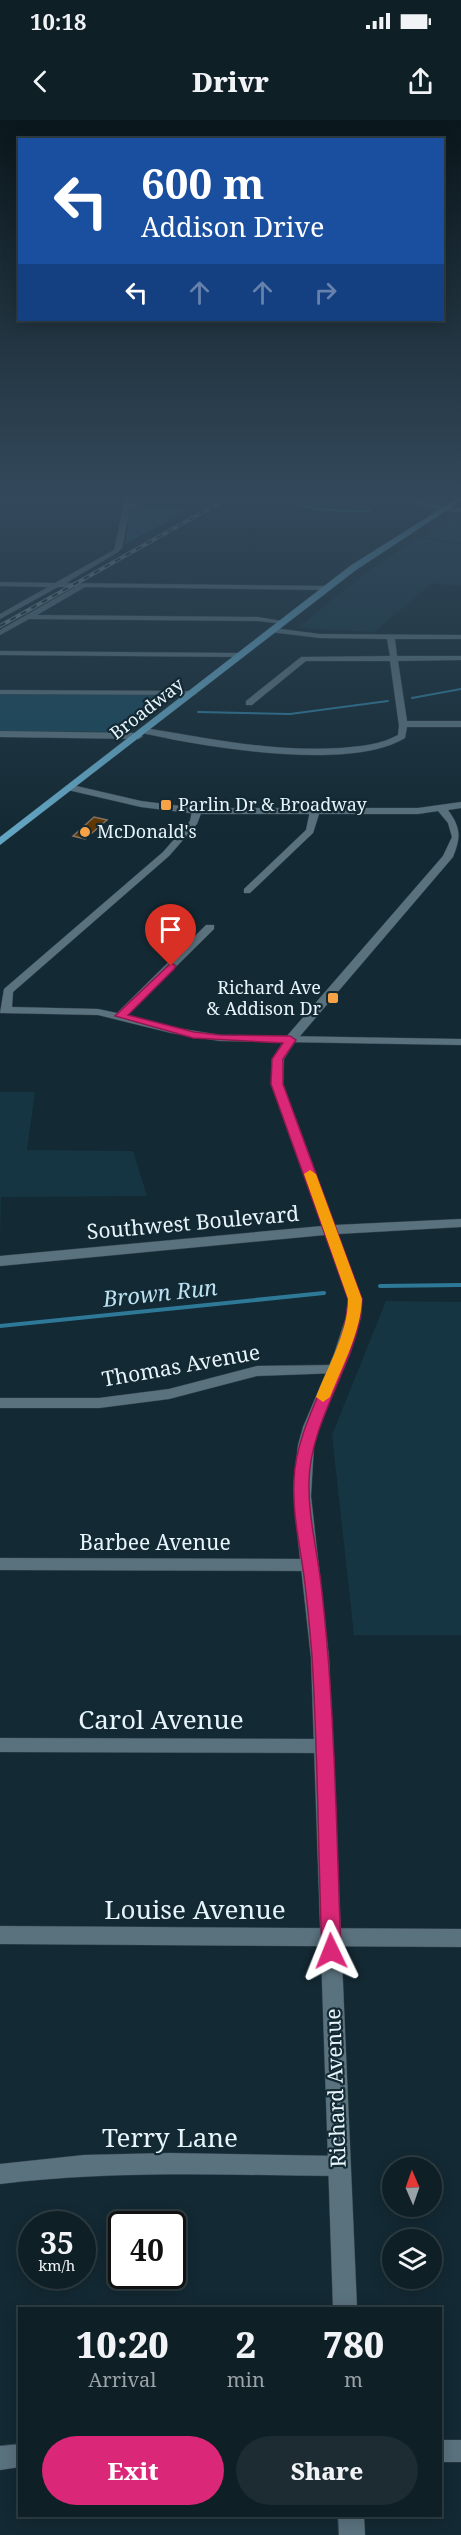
<!DOCTYPE html>
<style>
:root{--surface:#0e1f26;--page:#1c2c32;--text:#f1f3f6;--muted:#9ba2a7;--line:#2e3d43;--accent:#db2777}
body{margin:0;font-family:"Noto Serif",serif;background:var(--page);color:var(--text);height:100vh;display:flex;flex-direction:column;font-size:22px;white-space:nowrap}
*{box-sizing:border-box;margin:0}
p{font-size:20px;color:var(--muted)}
.icon{flex:none;width:33px;height:33px;fill:none;stroke:currentColor;stroke-width:2;stroke-linecap:round;stroke-linejoin:round}
.map{position:relative;flex:1;overflow:hidden}
.sheet{position:absolute;left:18px;top:2187px;width:424px;height:210px;display:flex;flex-direction:column;background:var(--surface);border-radius:0px;box-shadow:0 3px 15px #0003,0 0 0 2px var(--line)}
.sheet>*{flex:none}
.guide{position:absolute;left:18px;top:18px;width:426px;height:183px;border-radius:0px;box-shadow:0 3px 15px #0003,0 0 0 2px var(--line);background:#1a4fa0;color:#fff;overflow:hidden}
.needle{width:39px;rotate:358deg}
.controls{position:absolute;left:382px;top:2037px;display:grid;gap:12px}
.controls a{display:grid;place-items:center;width:60px;height:60px;border-radius:50%;background:var(--surface);box-shadow:0 3px 15px #0003,0 0 0 2px var(--line);font-size:30px}
.speed{position:absolute;left:18px;top:2091px;display:flex;gap:12px;font-size:30px;font-weight:700;text-align:center}
.speed>*{display:grid;place-content:center;width:78px;height:78px;border-radius:50%;background:var(--surface);box-shadow:0 3px 15px #0003,0 0 0 2px var(--line);line-height:1}
.speed small{font-size:15px;font-weight:400}
.speed .limit{border:3px solid #111;border-radius:9px;background:#fff;color:#111}
.pin{position:absolute;display:grid;place-items:center;width:51px;height:51px;color:#fff;margin:-62px -26px;border-radius:50% 50% 50% 0;rotate:-45deg;box-shadow:0 0 6px #0007}
.pin .icon{rotate:45deg}
.me{position:absolute;width:66px;margin:-33px;rotate:358deg;stroke-linejoin:round;filter:drop-shadow(0 0 4px #0008)}
.turn{display:flex;align-items:center;gap:21px;height:126px;padding:0 24px;font-size:27px}
.turn .icon{width:78px;height:78px;stroke-width:2.5}
.turn b{display:block;font-size:42px;line-height:51px}
.lanes{display:flex;align-items:center;height:57px;padding:0 24px;background:#0003;justify-content:center;gap:30px;direction:ltr}
.lanes .off{opacity:.35}
.eta{display:flex;justify-content:space-evenly;align-items:center;height:102px;text-align:center}
.eta b{font-size:36px;font-weight:800;line-height:42px}
.action{display:flex;gap:12px;margin-top:auto;padding:12px 24px}
.action a{flex:1;height:69px;border-radius:36px;background:var(--accent);color:#fff;font-size:24px;font-weight:800;line-height:69px;text-align:center}
.action a+a{background:var(--page);color:var(--text)}
.status{display:flex;justify-content:space-between;align-items:center;height:42px;padding:0 30px;background:var(--surface);direction:ltr}
.status svg{height:16px;fill:currentColor}
header{display:flex;justify-content:space-between;align-items:center;height:78px;padding:0 24px;background:var(--surface);font-size:27px;font-weight:800}
.map>svg:first-child{display:block}
.built{fill:#163542}
.green{fill:#18475a}
.lines{fill:none;stroke-linecap:round;stroke-linejoin:round}
.stream-far1{stroke:#2e7998;stroke-width:2}
.stream{stroke:#2e7998;stroke-width:4}
.building{fill:#623700;stroke:#847261;stroke-width:1.5}
.minor-casing{stroke:#33434c;stroke-width:1}
.tertiary-casing{stroke:#33434c;stroke-width:1}
.primary-casing{stroke:#33434c;stroke-width:1}
.minor{fill:#5a727e;fill-rule:evenodd}
.tertiary{fill:#5a727e;fill-rule:evenodd}
.primary{fill:#62a5c3;fill-rule:evenodd}
.rail-casing{stroke:#788992;stroke-width:4}
.rail{stroke:#132933;stroke-width:2;stroke-dasharray:6;stroke-linecap:butt}
.route{fill:#db2777;stroke:#8e194d;stroke-width:1.5}
.slow{fill:#f59e0b}
.poi-dot{fill:#f6a246;stroke:#132933;stroke-width:2}
.labels{text-anchor:middle;stroke-width:4.5;stroke-linejoin:round;paint-order:stroke}
.far-street-label{font-size:18px;fill:#e7f4fb;stroke:#132933}
.far-poi-label{font-size:18px;fill:#e7f4fb;stroke:#132933;text-anchor:start}
.street-label{font-size:21px;fill:#e7f4fb;stroke:#132933}
.water-label{font-size:22px;font-style:italic;fill:#bbe1f3;stroke:#132933}
.near-street-label{font-size:26px;fill:#e7f4fb;stroke:#132933}
</style>
<div class="status"><b>10:18</b><svg viewBox="0 0 49 12"><path d="M0 12V9h3v3zM5 12V6h3v6zM10 12V3h3v9zM15 12V0h3v12zM26 1h20v11H26zM47 4h2v5h-2z"/></svg></div>
<header><svg class="icon" aria-label="back" viewBox="0 0 24 24"><path d="M15 5l-7 7 7 7"/></svg>Drivr<svg class="icon" aria-label="share" viewBox="0 0 24 24"><path d="M12 15V3M7 8l5-5 5 5M5 13v7h14v-7"/></svg></header>
<div class="map">
<svg width="461" height="2415" viewBox="0 0 461 2415">
<rect width="100%" height="100%" fill="#132933"/>
<g class="built">
<path d="M446 401 461 403V423L424 417Z"/>
<path d="M418 418 461 425V466L432 463 374 512 297 508 371 449Z"/>
<path d="M0 972H35L27 1030 133 1031 147 1076 1 1077 0 1125Z"/>
<path d="M386 1181 461 1182V1515H354L332 1315Z"/>
</g>
<g class="green">
<path d="M131 389H191L125 424Z"/>
<path d="M0 574 157 575 165 580 131 607 119 612 0 611Z"/>
</g>
<g class="lines">
<g class="stream-far1">
<path d="M279 374C303 393 341 391 370 391"/>
<path d="M412 578 461 569"/>
<path d="M198 592 290 594 388 581"/>
</g>
<g class="stream">
<path d="M380 1166 461 1165"/>
<path d="M0 1206 324 1173"/>
</g>
</g>
<path class="building" d="M94 697 107 700 85 719 73 716Z"/>
<g class="lines">
<g class="minor-casing">
<g id="minor">
<path d="M126 374H132L130 384H137L139 374H145L142 387 130 388 122 428 118 432 66 463 327 466 331 468 327 470 85 467 37 495 258 497 288 502 284 504 258 501 29 499 0 515V510L75 467H58L0 499V494L48 467 0 466V462L55 463 114 430Z"/>
<path d="M404 374H411L420 381 449 389 446 391 416 384Z"/>
<path d="M273 508 320 514 461 515V519H395L397 536H461V540L398 541 407 601H461V607H407L405 618C349 652 205 627 142 613L141 611 145 608C213 619 270 632 341 628 361 626 380 625 398 615L399 606 390 541H306L252 585H246V581L301 537 390 536 387 519 320 518 270 512V508Z"/>
<path d="M0 531 241 533 245 535 241 537 0 535Z"/>
<path d="M0 570 193 571 197 573 193 575 0 574Z"/>
<path d="M0 611 139 613 143 616 139 619 0 617Z"/>
<path d="M197 688 202 691 197 704 169 736 13 872 12 887 98 889 117 893 206 805H214V809L126 896 171 907 220 915 461 919V925L220 921 171 913 98 895 0 893 4 869 163 732 190 701 192 691Z"/>
<path d="M315 688 320 691 313 713 250 773H244V769L306 710 310 691Z"/>
<path d="M333 1245 340 1250 338 1253 257 1256 169 1279 99 1288H0V1278H99L169 1269 257 1246Z"/>
<path d="M0 1438 310 1439 315 1441 318 1445 315 1449 310 1451 0 1450Z"/>
<path d="M0 1618 322 1619 328 1621 331 1626 328 1631 322 1633 0 1632Z"/>
<path d="M0 1806 461 1809V1827L0 1824Z"/>
<path d="M169 2033 340 2036 347 2039 350 2046 347 2053 340 2056C226 2055 113 2050 0 2064V2044L84 2035Z"/>
<rect x="441" y="2320" width="20" height="22"/>
<path d="M20 2324V2347L0 2350V2326Z"/>
</g>
</g>
<g class="tertiary-casing">
<g id="tertiary">
<path d="M446 387 461 388V392L443 391Z"/>
<path d="M72 665 141 681 197 688H418L461 682V688L448 690C461 708 461 717 453 737L295 922 284 939 283 964 335 1105 461 1099V1107L338 1114 362 1179 361 1197 350 1234 326 1289 314 1325 311 1376 329 1538 357 2188H333L311 1538 295 1393 294 1359 298 1325 303 1307 334 1234 346 1197 348 1179 325 1115 0 1146V1136L322 1106 271 964 272 939 286 917 443 736 452 717 448 703 438 691 418 694H197L141 687 68 670 67 668Z"/>
<path d="M338 2396H364L365 2415H339Z"/>
</g>
</g>
<g class="primary-casing">
<path id="primary" d="M461 376V381L356 450 0 725V717L350 446Z"/>
</g>
<use href="#minor" class="minor"/>
<use href="#tertiary" class="tertiary"/>
<use href="#primary" class="primary"/>
<g class="rail-casing">
<path id="rail" d="M0 506 235 374"/>
</g>
<use href="#rail" class="rail"/>
</g>
<linearGradient id="sky" x2="0" y2="1"><stop stop-color="#0a171c"/><stop offset="0.53" stop-color="#33495b"/><stop offset="1" stop-color="#33495b" stop-opacity="0"/></linearGradient>
<rect width="461" height="712" fill="url(#sky)"/>
<path class="route" d="M171 843 176 846 174 849 128 895 194 912 220 915 290 916 296 920 283 939V964L362 1179C361 1237 310 1298 309 1361 308 1396 317 1429 321 1464 324 1488 326 1512 328 1536 336 1634 337 1733 341 1831L338 1838 331 1840 324 1838 322 1831C318 1733 318 1634 312 1536 310 1512 308 1488 305 1464 301 1429 292 1396 294 1360 296 1298 347 1237 348 1179L271 964 272 939 283 923 193 918 115 896Z"/>
<path class="slow" d="M310 1050 316 1054 362 1179C361 1212 342 1246 330 1277L323 1282 316 1277C328 1246 348 1212 348 1179L304 1054Z"/>
<g class="poi-dot">
<rect x="160" y="679" width="12" height="12" rx="3"/>
<circle cx="85" cy="712" r="6"/>
<rect x="327" y="872" width="12" height="12" rx="3"/>
</g>
<g class="labels">
<g class="far-street-label">
<text transform="translate(147 589) rotate(-38)" y="6">Broadway</text>
</g>
<g class="far-poi-label">
<text x="178" y="691">Parlin Dr &amp; Broadway</text>
<text x="97" y="718">McDonald's</text>
<text x="321" y="874" text-anchor="end">Richard Ave<tspan x="321" dy="21">&amp; Addison Dr</tspan></text>
</g>
<g class="street-label">
<text transform="translate(193 1103) rotate(-5)" y="7">Southwest Boulevard</text>
<text transform="translate(181 1246) rotate(-10)" y="7">Thomas Avenue</text>
<text x="155" y="1430">Barbee Avenue</text>
<text transform="translate(336 1968) rotate(-92)" y="7">Richard Avenue</text>
</g>
<g class="water-label">
<text transform="translate(160 1173) rotate(-6)" y="8">Brown Run</text>
</g>
<g class="near-street-label">
<text x="161" y="1609">Carol Avenue</text>
<text x="195" y="1799">Louise Avenue</text>
<text x="170" y="2027">Terry Lane</text>
</g>
</g>
</svg>
<div class="controls">
<a><svg class="needle" viewBox="-14 -14 28 28"><path d="M0-13l5 13h-10z" fill="#e53935"/><path d="M0 13l5-13h-10z" fill="#9ba2a7"/></svg></a>
<a><svg class="icon" aria-label="layers" viewBox="0 0 24 24"><path d="M12 4l9 5-9 5-9-5zM3 14l9 5 9-5"/></svg></a>
</div>
<div class="speed"><div>35<small>km/h</small></div><div class="limit">40</div></div>
<div class="pin" style="left:171px;top:846px;background:#d93025"><svg class="icon" aria-label="arrive" viewBox="0 0 24 24"><path d="M6 21V4h12l-3 4 3 4H6"/></svg></div>
<svg class="me" style="left:331px;top:1831px" viewBox="-20 -20 40 40"><path d="M0-17L14 15 0 8-14 15z" fill="#db2777" stroke="#fff" stroke-width="4"/></svg>
<div class="guide">
<div class="turn"><svg class="icon" aria-label="left" viewBox="0 0 24 24"><path d="M17 20v-9H6M10 6l-5 5 5 5"/></svg><div><b>600 m</b>Addison Drive</div></div>
<div class="lanes"><svg class="icon" aria-label="left" viewBox="0 0 24 24"><path d="M17 20v-9H6M10 6l-5 5 5 5"/></svg><svg class="icon off" aria-label="ahead" viewBox="0 0 24 24"><path d="M12 20V5M6 11l6-6 6 6"/></svg><svg class="icon off" aria-label="ahead" viewBox="0 0 24 24"><path d="M12 20V5M6 11l6-6 6 6"/></svg><svg class="icon off" aria-label="right" viewBox="0 0 24 24"><path d="M7 20v-9h11M14 6l5 5-5 5"/></svg></div>
</div>
<section class="sheet">
<div class="eta">
<div><b>10:20</b><p>Arrival</p></div>
<div><b>2</b><p>min</p></div>
<div><b>780</b><p>m</p></div>
</div>
<div class="action"><a>Exit</a><a>Share</a></div>
</section>
</div>
